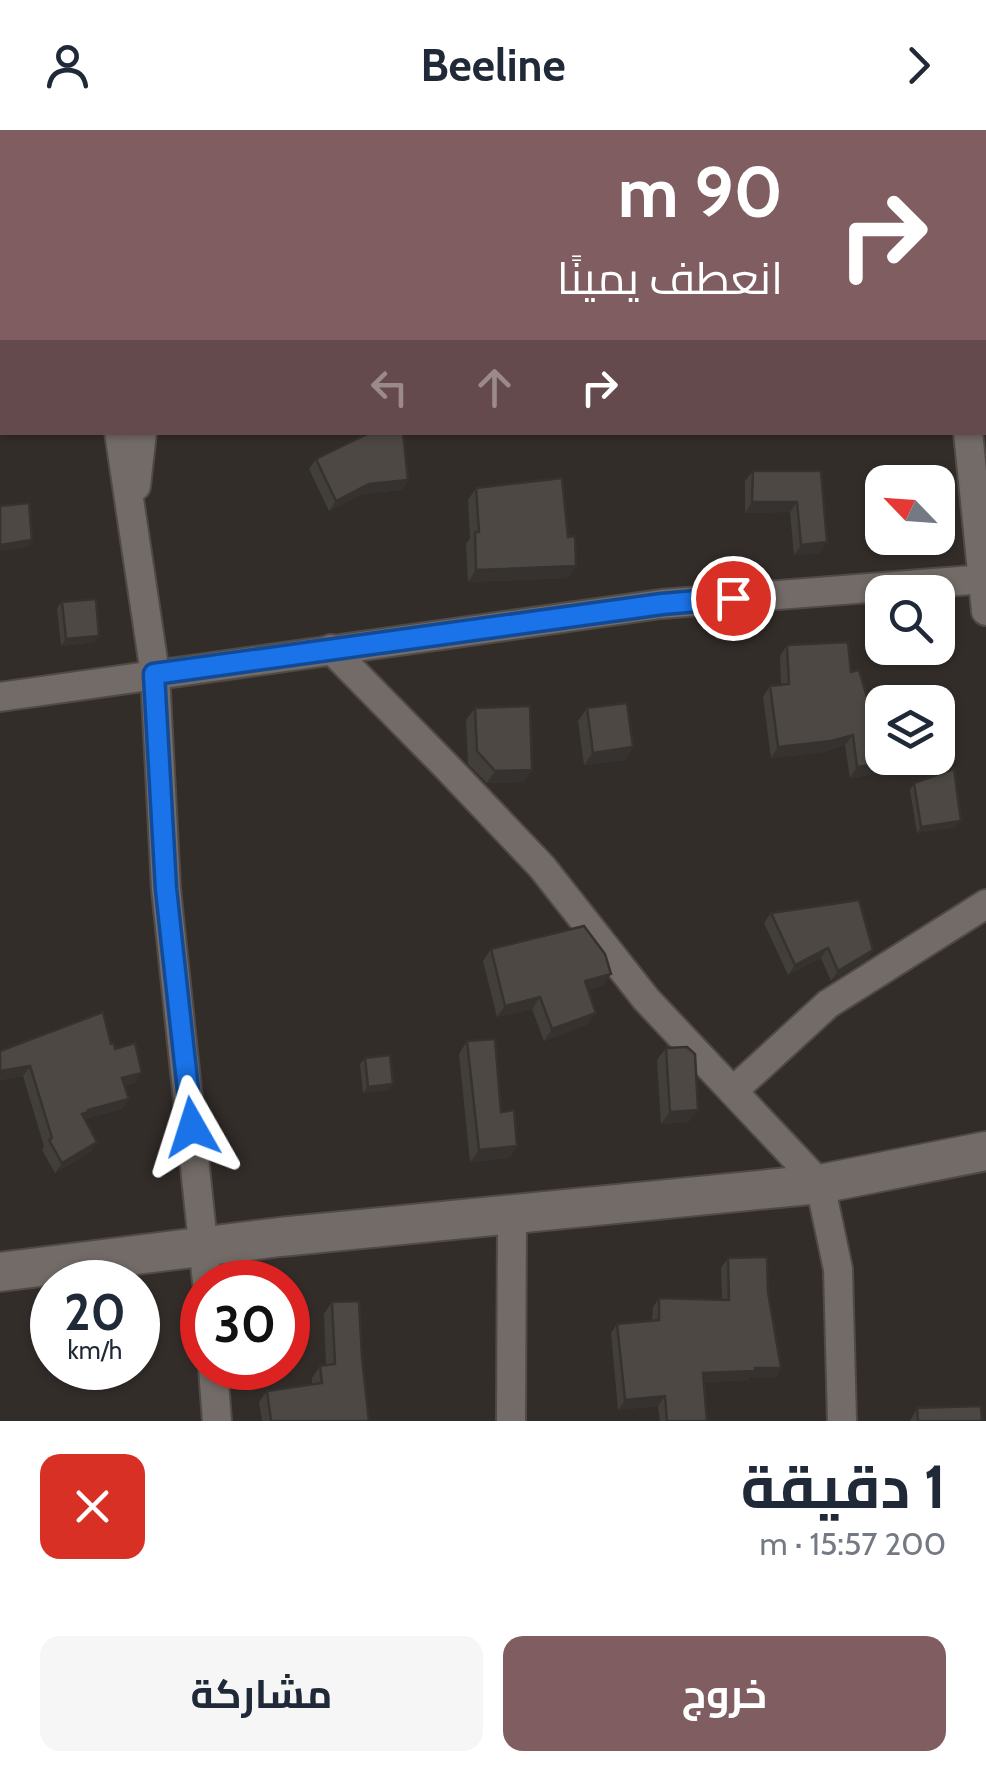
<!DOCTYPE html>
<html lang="ar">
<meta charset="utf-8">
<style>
:root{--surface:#fff;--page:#f6f6f7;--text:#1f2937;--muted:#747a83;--accent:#7f5d61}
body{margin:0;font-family:Cabin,Cairo,sans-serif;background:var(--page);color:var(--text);direction:rtl;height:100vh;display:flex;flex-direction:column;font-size:38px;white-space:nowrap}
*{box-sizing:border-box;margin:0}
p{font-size:32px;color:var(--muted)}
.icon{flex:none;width:55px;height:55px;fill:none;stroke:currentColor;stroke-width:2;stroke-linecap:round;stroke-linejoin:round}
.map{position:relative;height:1291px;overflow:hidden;direction:ltr}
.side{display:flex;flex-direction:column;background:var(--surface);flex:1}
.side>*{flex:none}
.top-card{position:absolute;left:0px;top:0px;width:988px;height:305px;box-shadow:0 2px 8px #0004;direction:rtl;background:#7f5d61;color:#fff;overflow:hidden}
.needle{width:65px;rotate:295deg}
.tools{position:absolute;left:865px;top:335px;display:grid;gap:20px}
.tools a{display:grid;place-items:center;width:90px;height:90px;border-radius:20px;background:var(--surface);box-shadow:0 2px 8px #0004;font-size:50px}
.speed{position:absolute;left:30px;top:1130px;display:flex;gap:20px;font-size:50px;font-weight:700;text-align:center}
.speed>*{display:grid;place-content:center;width:130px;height:130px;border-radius:50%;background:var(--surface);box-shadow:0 2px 8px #0004;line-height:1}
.speed small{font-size:25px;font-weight:400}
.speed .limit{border:15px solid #d22;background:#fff;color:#111}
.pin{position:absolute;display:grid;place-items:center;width:85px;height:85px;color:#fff;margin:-42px;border:5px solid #fff;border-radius:50%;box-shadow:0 2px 10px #0007}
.me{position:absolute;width:110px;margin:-55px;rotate:354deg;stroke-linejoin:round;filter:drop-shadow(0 0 8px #0008)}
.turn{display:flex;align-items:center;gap:35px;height:210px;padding:0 40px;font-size:45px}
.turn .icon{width:130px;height:130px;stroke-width:2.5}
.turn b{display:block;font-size:70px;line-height:85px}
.lanes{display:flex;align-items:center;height:95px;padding:0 40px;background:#0003;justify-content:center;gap:50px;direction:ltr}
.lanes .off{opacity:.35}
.round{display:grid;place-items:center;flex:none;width:105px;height:105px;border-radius:20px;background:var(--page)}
.headline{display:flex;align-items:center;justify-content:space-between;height:170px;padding:0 40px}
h1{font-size:60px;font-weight:700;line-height:75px}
.button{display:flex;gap:20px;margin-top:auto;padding:20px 40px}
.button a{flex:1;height:115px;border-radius:20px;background:var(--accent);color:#fff;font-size:40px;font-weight:700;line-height:115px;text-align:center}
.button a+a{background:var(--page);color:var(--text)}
header{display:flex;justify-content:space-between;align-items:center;height:130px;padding:0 40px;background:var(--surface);font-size:45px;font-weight:700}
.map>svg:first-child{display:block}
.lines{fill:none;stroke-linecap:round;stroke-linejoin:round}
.street-casing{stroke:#504a47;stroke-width:32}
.secondary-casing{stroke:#504a47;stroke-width:42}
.street{stroke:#736b67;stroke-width:28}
.secondary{stroke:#736b67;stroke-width:38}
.wall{fill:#423e3a}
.shaded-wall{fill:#36322f}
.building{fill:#4d4843;stroke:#36322f;stroke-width:2.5}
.route-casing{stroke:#114b97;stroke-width:25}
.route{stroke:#1a73e8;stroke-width:18}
</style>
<header><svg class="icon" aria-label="forward" viewBox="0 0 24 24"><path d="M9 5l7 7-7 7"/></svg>Beeline<svg class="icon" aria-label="person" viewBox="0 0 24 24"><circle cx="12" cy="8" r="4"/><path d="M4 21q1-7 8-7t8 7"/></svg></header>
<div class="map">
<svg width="986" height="1291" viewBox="0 0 986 1291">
<rect width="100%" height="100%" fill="#332d2a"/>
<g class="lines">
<g class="street-casing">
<g id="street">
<path d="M90 0V2"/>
<path d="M945 0V2"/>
<path d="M631 2 632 0"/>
<path d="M0 258H2"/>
<path d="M119 302 155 544 166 759 207 1152"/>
<path d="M968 302 986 481"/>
<path d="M136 356 142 302"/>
<path d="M331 519 446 636 542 737 646 869 820 1054 838 1139 842 1291"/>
<path d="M0 567 661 474 986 449"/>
<path d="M733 961 828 874 986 774"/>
<path d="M213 1238 217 1291"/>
<path d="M511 1291 512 1084"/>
</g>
</g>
<g class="secondary-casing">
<path id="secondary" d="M0 1142 280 1107 820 1054 986 1021"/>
</g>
<use href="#street" class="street"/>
<use href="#secondary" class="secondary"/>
</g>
<g class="wall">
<path d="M316 329 408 350 401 360 362 364 329 381 309 339Z"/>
<path d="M753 341H821L820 423 794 425 790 382 745 383V351Z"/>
<path d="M476 358 568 407 576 436 568 448 468 452 466 414 470 408 468 370Z"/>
<path d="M62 472 95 512 61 516 57 478Z"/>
<path d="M787 515 851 542 887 633 880 643 850 648 845 615 824 622 771 628 763 567 770 556 781 555 780 526Z"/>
<path d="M475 578 532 640 523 652 487 653 468 634 466 590Z"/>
<path d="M587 578 633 617 625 630 584 635 578 591Z"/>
<path d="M914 653 956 697 917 703 910 660Z"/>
<path d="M771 783 873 820 866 830 831 851 821 828 788 845 764 793Z"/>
<path d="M491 819 603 855 588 860V894L544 911 532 879 497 887 483 831Z"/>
<path d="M467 911 517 1016 509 1028 470 1032 459 924Z"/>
<path d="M111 914 135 953 125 955 129 969 122 979 84 989 90 1022 55 1043 42 1020 44 1016 23 946 0 950V921Z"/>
<path d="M666 918 689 992 661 994 657 930Z"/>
<path d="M365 928 389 960 363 963 360 934Z"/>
<path d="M728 1128 768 1162 781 1238 775 1248 750 1247 748 1250 704 1252 707 1291H660L658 1276 618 1280 611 1203 617 1194 652 1190 653 1177 659 1168 722 1170 721 1138Z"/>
<path d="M332 1172 362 1228 369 1291H262L259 1272 267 1261 312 1255V1248L320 1236H326L324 1184Z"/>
<path d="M917 1278 982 1291H910Z"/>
</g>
<g class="shaded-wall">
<path d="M408 350 401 360 362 364 329 381 336 371 369 354Z"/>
<path d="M752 372H797L790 382 745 383Z"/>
<path d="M32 410 28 417 0 421V415Z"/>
<path d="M827 412 820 423 794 425 801 415Z"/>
<path d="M576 436 568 448 468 452 476 440Z"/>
<path d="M99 506 95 512 61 516 66 509Z"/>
<path d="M853 605 845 615 824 622 771 628 778 617Z"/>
<path d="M633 617 625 630 584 635 593 623Z"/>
<path d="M887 633 880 643 850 648 857 637Z"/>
<path d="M532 640 523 652 487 653 495 641Z"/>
<path d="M961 691 956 697 917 703 921 697Z"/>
<path d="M828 818 821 828 788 845 795 835Z"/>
<path d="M873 820 866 830 831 851 838 841Z"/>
<path d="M611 844 603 855 577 863 585 851Z"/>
<path d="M540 867 532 879 497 887 505 876Z"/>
<path d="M596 883 588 894 544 911 552 899Z"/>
<path d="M30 936 23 946 0 950V941Z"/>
<path d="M142 943 135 953 115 958 122 948Z"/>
<path d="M393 954 389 960 363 963 368 957Z"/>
<path d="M129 969 122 979 83 989 82 984 88 980Z"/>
<path d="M698 980 689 992 661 994 670 982Z"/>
<path d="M97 1012 90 1022 55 1043 62 1033Z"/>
<path d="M517 1016 509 1028 470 1032 479 1020Z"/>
<path d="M755 1238H781L775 1248 750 1247 748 1250 696 1252 703 1243Z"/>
<path d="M665 1266 658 1276 618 1280 625 1270Z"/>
</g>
<g class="building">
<path d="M661 0H714V2L731 0H820V2H661Z"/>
<path d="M2 77V172L0 173V78Z"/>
<path d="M379 302H403L408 350 369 354 336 371 316 329 367 304Z"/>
<path d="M753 341H821L827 412 801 415 797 372H752Z"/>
<path d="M562 348 568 407 575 406 576 436 476 440 475 402H479L476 358Z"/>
<path d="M29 373 32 410 0 415V376Z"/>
<path d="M96 469 99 506 66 509 62 472Z"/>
<path d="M848 512 851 542 859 540 882 617V628H886L887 633 857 637 853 605 831 611 778 617 770 556 789 554 787 515Z"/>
<path d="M627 573 633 617 593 623 587 578Z"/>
<path d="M530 576 532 640 495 641 477 621 475 578Z"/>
<path d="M954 639 961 691 921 697 914 653Z"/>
<path d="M859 770 873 820 838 841 828 818 795 835 771 783Z"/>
<path d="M584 796 605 824 611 844 585 851 596 883 552 899 540 867 505 876 491 819Z"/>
<path d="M103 882 111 914 114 913 115 919 135 913 142 943 122 948 129 969 88 980V982L82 984 97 1012 62 1033 49 1010 52 1008 30 936 0 941V921Z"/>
<path d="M495 909 501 982 514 980 517 1016 479 1020 467 911Z"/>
<path d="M687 917 695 924 698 980 670 982 666 918Z"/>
<path d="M390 925 393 954 368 957 365 928Z"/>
<path d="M767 1127 768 1162 781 1238H755V1241L703 1243 707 1291H667L665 1266 625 1270 617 1194 659 1190V1168L729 1170 728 1128Z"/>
<path d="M359 1171 362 1228 369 1291H271L267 1261 322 1253 320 1236 335 1234 332 1172Z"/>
<path d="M981 1276 982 1291H918L917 1278Z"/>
</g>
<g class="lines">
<g class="route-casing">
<path id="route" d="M192 997 166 759 154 544 662 474 733 468"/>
</g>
<use href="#route" class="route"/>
</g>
</svg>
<div class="tools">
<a><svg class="needle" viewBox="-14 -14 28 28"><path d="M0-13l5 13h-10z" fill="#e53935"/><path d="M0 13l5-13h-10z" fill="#747a83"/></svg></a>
<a><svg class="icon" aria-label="search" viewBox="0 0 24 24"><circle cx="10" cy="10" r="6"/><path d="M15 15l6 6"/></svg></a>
<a><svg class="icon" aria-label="layers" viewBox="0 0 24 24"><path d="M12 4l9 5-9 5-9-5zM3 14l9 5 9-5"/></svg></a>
</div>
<div class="speed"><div>20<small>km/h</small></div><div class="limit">30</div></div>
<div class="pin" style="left:733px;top:468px;background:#d93025"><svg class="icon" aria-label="arrive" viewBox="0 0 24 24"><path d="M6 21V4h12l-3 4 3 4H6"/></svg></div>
<svg class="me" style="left:192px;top:997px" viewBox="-20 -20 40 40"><path d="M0-17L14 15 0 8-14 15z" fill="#1a73e8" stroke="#fff" stroke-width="4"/></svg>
<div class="top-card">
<div class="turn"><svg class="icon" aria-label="right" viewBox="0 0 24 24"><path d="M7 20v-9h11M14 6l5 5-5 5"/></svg><div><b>90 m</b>انعطف يمينًا</div></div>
<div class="lanes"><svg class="icon off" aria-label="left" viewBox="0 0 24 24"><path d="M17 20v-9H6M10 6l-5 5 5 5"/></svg><svg class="icon off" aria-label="ahead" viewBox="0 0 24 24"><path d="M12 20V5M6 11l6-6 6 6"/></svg><svg class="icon" aria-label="right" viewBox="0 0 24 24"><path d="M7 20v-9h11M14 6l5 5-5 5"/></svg></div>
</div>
</div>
<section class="side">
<div class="headline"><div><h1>1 دقيقة</h1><p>200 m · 15:57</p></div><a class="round" style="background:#d93025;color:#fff"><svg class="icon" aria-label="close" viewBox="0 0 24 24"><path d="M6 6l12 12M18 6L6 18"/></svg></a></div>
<div class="button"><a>خروج</a><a>مشاركة</a></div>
</section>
